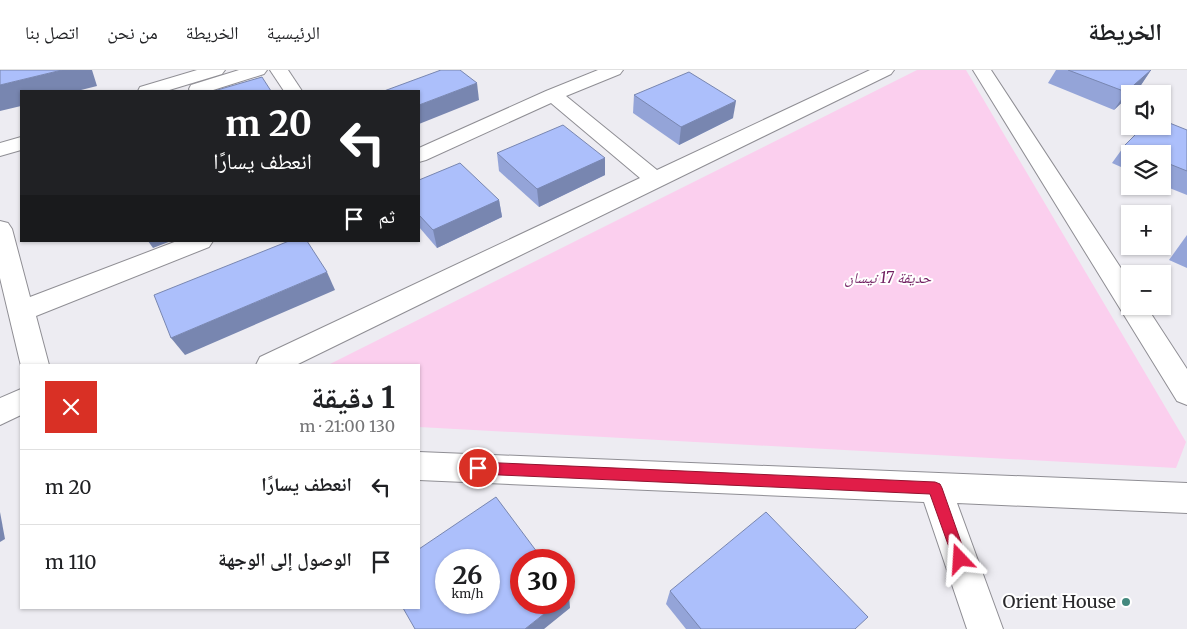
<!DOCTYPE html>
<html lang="ar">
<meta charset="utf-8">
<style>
:root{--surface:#fff;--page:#f2f2f2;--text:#202124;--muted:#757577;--line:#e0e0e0}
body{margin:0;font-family:Merriweather,"Noto Naskh Arabic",serif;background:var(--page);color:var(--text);direction:rtl;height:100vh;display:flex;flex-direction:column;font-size:19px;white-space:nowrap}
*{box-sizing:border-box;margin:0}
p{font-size:16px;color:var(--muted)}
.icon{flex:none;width:28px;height:28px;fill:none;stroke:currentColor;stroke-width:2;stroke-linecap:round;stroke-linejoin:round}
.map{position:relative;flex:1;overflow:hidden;direction:ltr}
.details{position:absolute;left:20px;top:294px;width:400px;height:245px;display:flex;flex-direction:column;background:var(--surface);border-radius:0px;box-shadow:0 1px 4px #0004;direction:rtl}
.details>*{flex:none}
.banner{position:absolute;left:20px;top:20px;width:400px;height:152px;border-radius:0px;box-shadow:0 1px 4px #0004;direction:rtl;background:#202124;color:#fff;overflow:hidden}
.buttons{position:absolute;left:1121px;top:15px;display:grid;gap:10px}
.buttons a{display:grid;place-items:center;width:50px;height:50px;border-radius:0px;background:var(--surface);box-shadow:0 1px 4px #0004;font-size:25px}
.speed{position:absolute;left:435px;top:479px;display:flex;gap:10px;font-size:25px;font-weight:700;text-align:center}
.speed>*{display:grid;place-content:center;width:65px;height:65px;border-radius:50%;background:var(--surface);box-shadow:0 1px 4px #0004;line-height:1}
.speed small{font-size:12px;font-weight:400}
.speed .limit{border:8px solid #d22;background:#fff;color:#111}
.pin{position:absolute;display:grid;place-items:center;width:42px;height:42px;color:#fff;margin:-21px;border:2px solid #fff;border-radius:50%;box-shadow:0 1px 5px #0007}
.me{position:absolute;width:55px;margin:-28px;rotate:340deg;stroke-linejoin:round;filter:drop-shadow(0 0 4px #0008)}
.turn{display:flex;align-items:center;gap:18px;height:105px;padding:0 25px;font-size:22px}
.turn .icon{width:65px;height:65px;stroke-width:2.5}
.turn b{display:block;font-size:35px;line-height:42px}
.then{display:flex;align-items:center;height:48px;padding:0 25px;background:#0003;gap:10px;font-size:19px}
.round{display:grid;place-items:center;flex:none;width:52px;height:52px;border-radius:0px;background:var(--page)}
.head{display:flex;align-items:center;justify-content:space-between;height:85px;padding:0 25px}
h1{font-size:30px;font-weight:700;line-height:38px}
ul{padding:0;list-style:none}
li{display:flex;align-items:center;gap:15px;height:75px;padding:0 25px;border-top:1px solid var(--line)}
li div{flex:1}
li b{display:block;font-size:19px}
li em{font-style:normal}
header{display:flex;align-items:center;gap:30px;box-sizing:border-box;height:70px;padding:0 25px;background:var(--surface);border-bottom:1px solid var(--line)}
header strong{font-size:24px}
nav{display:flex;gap:28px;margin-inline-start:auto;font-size:18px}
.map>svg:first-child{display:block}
.green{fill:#fbcfee}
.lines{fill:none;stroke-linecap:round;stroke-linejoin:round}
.minor-casing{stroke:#8f8e94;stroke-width:2}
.minor{fill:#fff;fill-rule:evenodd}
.wall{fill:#94a4d8}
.shaded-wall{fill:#7886b0}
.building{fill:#acbffb;stroke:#7886b0;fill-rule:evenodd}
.route{fill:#e11d48;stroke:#92132f}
.poi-dot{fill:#43887e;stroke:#fff;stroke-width:2}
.labels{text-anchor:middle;stroke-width:4;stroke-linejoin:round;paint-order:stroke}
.park-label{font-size:15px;font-style:italic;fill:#711f61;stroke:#fff}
.near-poi-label{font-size:18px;fill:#2a292c;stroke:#fff;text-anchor:end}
</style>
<header>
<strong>الخريطة</strong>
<nav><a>الرئيسية</a><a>الخريطة</a><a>من نحن</a><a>اتصل بنا</a></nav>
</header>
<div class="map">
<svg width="1187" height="559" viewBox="0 0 1187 559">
<rect width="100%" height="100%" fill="#edecf2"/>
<path class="green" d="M917 0H966L1186 372 1176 398 419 357V295H328Z"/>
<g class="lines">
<g class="minor-casing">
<g id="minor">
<path d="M197 0H225L222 4 166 21H138L140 17Z"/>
<path d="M239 0H267L264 4 210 21H190L189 19 191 15Z"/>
<path d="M270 0H288L302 21H284Z"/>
<path d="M598 0H623L620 4 566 26 657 100 870 0H894L891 4 296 295H256L260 287 640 108 551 33 426 90 419 92V78L546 21Z"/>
<path d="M973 0H991L1130 212V236H1146L1187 299V335L1177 331Z"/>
<path d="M21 67V80L0 86V73Z"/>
<path d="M0 151 8 153 12 159 30 227 177 171H213L209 177 36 246 49 295 21 296 0 208Z"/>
<path d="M21 319V345L0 355V328Z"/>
<path d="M419 382 1187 413V443L957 433 1003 559H967L924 432 419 410Z"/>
</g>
</g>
<use href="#minor" class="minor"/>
</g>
<g class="wall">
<path d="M1056 0H1151L1141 15 1131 24H1130L1114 40 1048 13Z"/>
<path d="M634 25 733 48 679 75 633 43Z"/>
<path d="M1187 60V125L1162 115V84H1130V101L1112 93 1125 75Z"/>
<path d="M497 83 605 88V105L539 137 499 101Z"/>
<path d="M419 110 499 130 502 147 437 178 419 157Z"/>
<path d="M1187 165V198L1169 190Z"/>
<path d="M670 521 855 559H686L666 534Z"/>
</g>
<g class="shaded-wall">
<path d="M62 0H92L97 16 77 21H21V36L0 41V15Z"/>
<path d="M1151 0 1141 15 1131 24H1130V25L1114 40 1126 22Z"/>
<path d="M477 13 479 30 419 54V35Z"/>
<path d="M736 31 733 48 679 75 681 57Z"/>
<path d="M605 88V105L539 137 537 119Z"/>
<path d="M499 130 502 147 437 178 433 160Z"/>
<path d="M148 171H171L153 178Z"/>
<path d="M327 202 335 220 185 285 171 268Z"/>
<path d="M0 442 5 469 0 472Z"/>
<path d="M569 525 570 538 544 559H525L559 532H564V529Z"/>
</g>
<g class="building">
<path d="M0 0H62L0 15Z"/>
<path d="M441 0H460L477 13 419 35V21H384Z"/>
<path d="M1068 0H1151L1126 22Z"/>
<path d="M689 2 736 31 681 57 634 25Z"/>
<path d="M262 7 271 21H214Z"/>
<path d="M1162 50 1187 60V101L1162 91V84H1145L1125 75 1144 56H1162Z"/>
<path d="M563 55 605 88 537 119 497 83Z"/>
<path d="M460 93 499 130 433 160 419 145V110Z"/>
<path d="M289 171H307L327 202 171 268 154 225Z"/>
<path d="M496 427 543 490H521V532H559L525 559H415L403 538H419V479ZM446 490H489V532H446Z"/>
<path d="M766 442 868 547 855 559H701L670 521Z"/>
<path d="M564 518 569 525 564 529Z"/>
</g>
<path class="route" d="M478 392 935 412 940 414 942 418 967 489 965 494 960 496 955 494 930 424 478 404 474 402 472 398 474 394Z"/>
<circle class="poi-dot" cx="1126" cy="532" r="5"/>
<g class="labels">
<g class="park-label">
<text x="888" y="213">حديقة 17 نيسان</text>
</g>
<g class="near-poi-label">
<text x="1116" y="538">Orient House</text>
</g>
</g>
</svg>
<div class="buttons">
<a><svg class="icon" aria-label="sound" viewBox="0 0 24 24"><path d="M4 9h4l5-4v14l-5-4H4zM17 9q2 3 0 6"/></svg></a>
<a><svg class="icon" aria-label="layers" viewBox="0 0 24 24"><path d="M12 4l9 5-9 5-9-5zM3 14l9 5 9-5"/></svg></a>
<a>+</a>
<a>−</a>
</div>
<div class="speed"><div>26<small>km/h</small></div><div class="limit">30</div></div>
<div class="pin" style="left:478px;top:398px;background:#d93025"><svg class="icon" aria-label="arrive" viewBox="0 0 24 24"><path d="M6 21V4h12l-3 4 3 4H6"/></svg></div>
<svg class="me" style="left:960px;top:489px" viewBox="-20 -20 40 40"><path d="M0-17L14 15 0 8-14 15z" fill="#e11d48" stroke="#fff" stroke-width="4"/></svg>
<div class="banner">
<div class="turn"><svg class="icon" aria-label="left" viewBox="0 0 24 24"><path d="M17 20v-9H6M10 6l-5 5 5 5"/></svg><div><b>20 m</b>انعطف يسارًا</div></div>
<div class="then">ثم<svg class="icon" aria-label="arrive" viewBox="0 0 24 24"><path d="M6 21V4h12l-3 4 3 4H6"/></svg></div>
</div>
<section class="details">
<div class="head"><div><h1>1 دقيقة</h1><p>130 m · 21:00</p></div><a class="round" style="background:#d93025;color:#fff"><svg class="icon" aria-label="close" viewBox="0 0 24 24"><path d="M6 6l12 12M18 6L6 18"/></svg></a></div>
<ul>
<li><svg class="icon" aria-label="left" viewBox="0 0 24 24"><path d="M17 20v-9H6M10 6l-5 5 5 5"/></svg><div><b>انعطف يسارًا</b></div><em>20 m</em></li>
<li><svg class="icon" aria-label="arrive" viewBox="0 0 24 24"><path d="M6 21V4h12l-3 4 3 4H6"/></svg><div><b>الوصول إلى الوجهة</b></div><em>110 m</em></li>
</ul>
</section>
</div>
